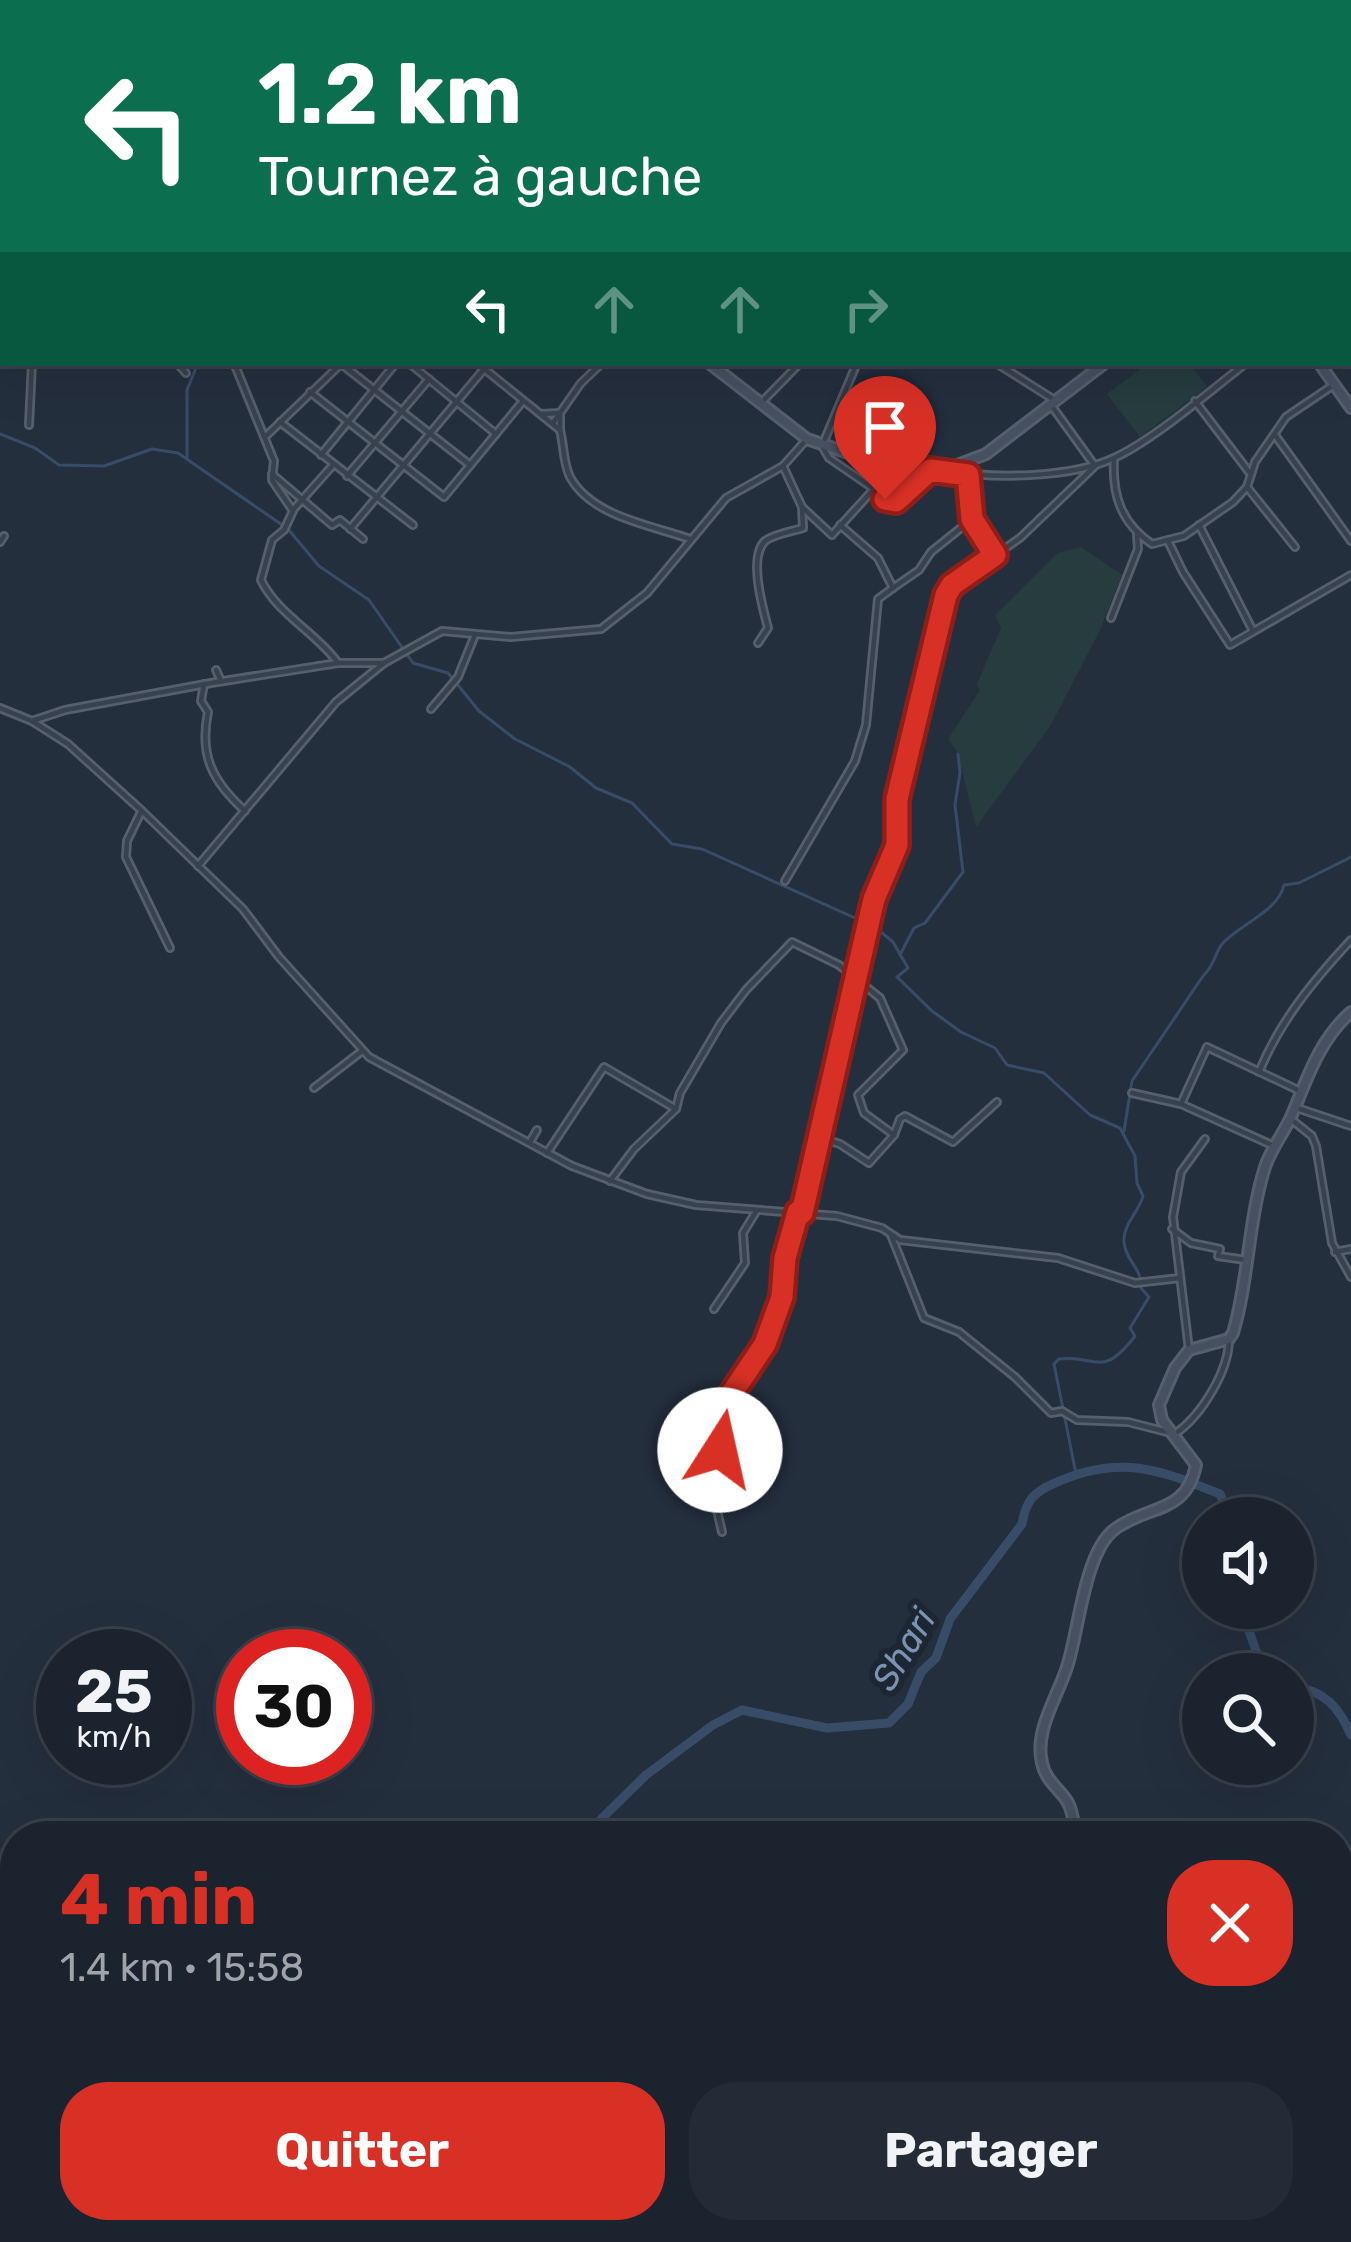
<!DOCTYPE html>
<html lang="fr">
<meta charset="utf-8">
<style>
:root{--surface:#1b232e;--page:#242b36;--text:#f1f3f6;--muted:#a0a4aa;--line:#39404a;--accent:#d93025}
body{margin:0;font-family:Rubik,sans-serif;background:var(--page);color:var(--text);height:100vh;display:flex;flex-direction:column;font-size:45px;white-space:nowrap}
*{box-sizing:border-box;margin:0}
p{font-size:39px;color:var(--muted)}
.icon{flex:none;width:66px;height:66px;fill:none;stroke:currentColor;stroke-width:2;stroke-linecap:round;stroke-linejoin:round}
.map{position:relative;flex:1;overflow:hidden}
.panel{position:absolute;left:0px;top:1821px;width:1353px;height:423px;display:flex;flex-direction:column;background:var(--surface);border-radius:48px 48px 0 0;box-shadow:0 12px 48px #0002,0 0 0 3px var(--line)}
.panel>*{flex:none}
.hud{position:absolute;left:0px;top:0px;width:1353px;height:366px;box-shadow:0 12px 48px #0002,0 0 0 3px var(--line);background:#0b6e4f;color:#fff;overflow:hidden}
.tools{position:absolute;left:1182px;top:1497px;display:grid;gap:24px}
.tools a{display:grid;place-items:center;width:132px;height:132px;border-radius:50%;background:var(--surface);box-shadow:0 12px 48px #0002,0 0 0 3px var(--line);font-size:60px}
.speed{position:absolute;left:36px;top:1629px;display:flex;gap:24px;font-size:60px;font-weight:700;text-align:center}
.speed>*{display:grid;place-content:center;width:156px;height:156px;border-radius:50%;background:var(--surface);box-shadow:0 12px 48px #0002,0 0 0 3px var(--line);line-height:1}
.speed small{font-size:30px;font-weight:400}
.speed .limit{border:18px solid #d22;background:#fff;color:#111}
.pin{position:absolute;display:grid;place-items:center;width:102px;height:102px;color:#fff;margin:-123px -51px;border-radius:50% 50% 50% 0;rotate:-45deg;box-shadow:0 0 12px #0007}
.pin .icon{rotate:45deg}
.me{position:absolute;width:132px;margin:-66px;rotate:10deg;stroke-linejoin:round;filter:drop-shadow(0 0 9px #0008)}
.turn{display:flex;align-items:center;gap:42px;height:252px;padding:0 60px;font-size:54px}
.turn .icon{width:156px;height:156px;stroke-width:2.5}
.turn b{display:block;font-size:84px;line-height:102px}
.lanes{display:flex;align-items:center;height:114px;padding:0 60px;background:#0003;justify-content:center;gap:60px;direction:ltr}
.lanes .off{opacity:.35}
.round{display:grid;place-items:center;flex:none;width:126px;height:126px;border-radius:48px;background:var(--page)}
.head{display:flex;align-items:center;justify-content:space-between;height:204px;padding:0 60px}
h1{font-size:72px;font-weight:700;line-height:90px;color:var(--accent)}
.action{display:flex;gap:24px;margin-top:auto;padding:24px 60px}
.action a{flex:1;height:138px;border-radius:48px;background:var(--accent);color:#fff;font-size:48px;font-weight:700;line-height:138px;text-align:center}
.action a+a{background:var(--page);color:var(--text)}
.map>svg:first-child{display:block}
.green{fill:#263c3f}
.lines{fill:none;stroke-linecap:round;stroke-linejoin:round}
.stream{stroke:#394c67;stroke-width:3}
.river{stroke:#394c67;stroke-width:9}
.street-casing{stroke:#565f6c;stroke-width:10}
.secondary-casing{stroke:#565f6c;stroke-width:14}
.primary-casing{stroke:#414a57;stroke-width:16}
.street{stroke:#38414e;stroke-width:4.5}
.secondary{stroke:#465061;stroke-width:8}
.primary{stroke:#56606e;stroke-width:10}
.route-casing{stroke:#8d1f18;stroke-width:30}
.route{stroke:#d93025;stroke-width:21}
.labels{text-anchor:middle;stroke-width:12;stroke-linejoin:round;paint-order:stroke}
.water-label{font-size:36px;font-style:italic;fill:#7c92b1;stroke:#1d2633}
</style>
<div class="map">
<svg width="1351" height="2242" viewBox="0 0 1351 2242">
<rect width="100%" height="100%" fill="#242f3e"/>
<g class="green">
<path d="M1148 363H1189L1207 387 1140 437 1107 394Z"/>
<path d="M1081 547 1122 575 1100 630 1051 725 976 827 957 751 948 739 980 690 977 684 1001 628 995 615 1058 553Z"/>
</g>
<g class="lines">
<g class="stream">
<path d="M859 0 864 3"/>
<path d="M1178 0 1182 3"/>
<path d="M949 3 953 0"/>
<path d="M966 3 967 0"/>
<path d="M0 434 35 448 59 465 104 466 152 449 178 453 288 529 319 566 369 600 413 663 448 673 479 711 515 739 570 767 596 788 632 803 672 844 702 849 875 927 893 942 908 968 897 977 932 1011 961 1032 995 1048 1007 1065 1044 1073 1090 1115 1120 1128 1135 1156 1137 1183 1143 1196C1139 1212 1123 1224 1124 1242 1125 1260 1143 1269 1141 1288L1149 1297 1130 1328 1135 1336C1102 1379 1098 1355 1059 1359L1054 1364 1076 1474"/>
<path d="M187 459V390L198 363"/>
<path d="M900 955 914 928 925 923 963 872 955 805 960 773 958 754"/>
<path d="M1124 1131 1132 1081 1203 976C1216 964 1214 953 1223 943 1241 924 1278 911 1284 885L1299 883 1351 857"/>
</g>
<g class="river">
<path d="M1203 1541V1578"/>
<path d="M1233 1608C1254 1626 1252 1653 1267 1674"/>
<path d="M1293 1687C1324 1690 1339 1707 1351 1735"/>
<path d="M584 1836 646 1775 713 1725 742 1710 827 1728 889 1723 908 1704 921 1672 936 1658 950 1619 1022 1524C1026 1500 1034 1492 1055 1483 1119 1454 1159 1469 1220 1494L1224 1503 1214 1518"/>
<path d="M0 2126 15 2122"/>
</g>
<g class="street-casing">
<g id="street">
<path d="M23 0 30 3"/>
<path d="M391 0 392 3"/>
<path d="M594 0 596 3"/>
<path d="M1106 0 1125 3"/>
<path d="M1291 0 1301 3"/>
<path d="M49 3 52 0"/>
<path d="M100 3 101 0"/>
<path d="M541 3 549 0"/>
<path d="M666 3 674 0"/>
<path d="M758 3 760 0"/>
<path d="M1033 3 1045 0"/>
<path d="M1278 3 1286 0"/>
<path d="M1314 3 1333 0"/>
<path d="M1350 44H1351"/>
<path d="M0 165 3 162"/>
<path d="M0 235 3 236"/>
<path d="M1350 311 1351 312"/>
<path d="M0 347 3 348"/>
<path d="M177 363 186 373"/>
<path d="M234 363 274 461 272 480 293 511 284 530 272 540 261 580C278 615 317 633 338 663"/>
<path d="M340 363 470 465"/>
<path d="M409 363 496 434"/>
<path d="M477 363 560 430C564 445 563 463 570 477 592 517 651 525 690 539"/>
<path d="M857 363 822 446 829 458 890 500 896 501 928 471"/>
<path d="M996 363 1056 401"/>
<path d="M310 392 444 497 523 401"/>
<path d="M842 400 895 409"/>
<path d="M1195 401 1249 472"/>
<path d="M761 403 800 363"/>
<path d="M541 414 560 413V430"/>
<path d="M280 422 413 525"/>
<path d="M553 423 581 383 602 363"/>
<path d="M29 425 32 363"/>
<path d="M1275 435 1351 541"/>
<path d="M265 437 342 363"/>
<path d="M321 455 396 363"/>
<path d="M1114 459C1112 495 1121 523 1152 544L1184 536 1233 502 1247 487 1255 462 1286 417 1335 384"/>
<path d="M949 471C996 479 1073 478 1116 457 1154 439 1212 390 1246 363"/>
<path d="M272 474 332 525 340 520 363 539"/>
<path d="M347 476 429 379"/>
<path d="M969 477 972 519 995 555"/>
<path d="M1247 487 1295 547"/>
<path d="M802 507 832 535 872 491"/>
<path d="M293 510 333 465"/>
<path d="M840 525 878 558 893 588 919 570 931 552 972 519"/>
<path d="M1199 525 1253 631"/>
<path d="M350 529 484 369"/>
<path d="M1168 541 1183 572 1230 645 1351 575"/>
<path d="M0 542 4 536"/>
<path d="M1111 618 1138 549 1137 534"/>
<path d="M758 643 768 628C763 609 748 557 765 541 774 534 793 531 803 528L802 507 783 466"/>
<path d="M216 670 221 681"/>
<path d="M204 684 201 701 208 712C199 756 213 782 245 811"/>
<path d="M0 708 32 721 68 744 141 810 243 909 279 957 369 1057 572 1166 647 1194 696 1205 837 1216 882 1228 900 1240 1058 1258 1135 1283 1180 1278"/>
<path d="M431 709 458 677 475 635"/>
<path d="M32 721 65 710 211 683 338 663H384L442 631 511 637 601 629 647 593 726 498 783 466 807 439"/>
<path d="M141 812 127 841 126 857 170 948"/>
<path d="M198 866 336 702 384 663"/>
<path d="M785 881 855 761 866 725 878 599 893 588"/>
<path d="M1259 1072C1280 1021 1313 981 1351 940"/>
<path d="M314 1088 362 1051"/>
<path d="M1132 1093 1181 1104 1274 1146"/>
<path d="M1181 1104 1207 1047 1300 1091"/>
<path d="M1294 1107 1351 1126"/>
<path d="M1292 1120 1312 1136 1316 1146 1332 1243 1351 1277"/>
<path d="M818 1137 840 1144 869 1163 894 1135 900 1119 905 1116 953 1142 997 1102"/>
<path d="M530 1142 537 1130"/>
<path d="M547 1153 604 1067 676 1109"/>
<path d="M610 1181 634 1149 676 1109 680 1093 721 1023 746 990 792 942 839 965 880 998 903 1050 858 1095 864 1113 894 1135"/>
<path d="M803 1213 874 899 897 845V799L946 595 952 585 1020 538 1095 466 1051 405"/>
<path d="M1172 1229 1191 1243 1220 1249 1218 1256 1246 1260"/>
<path d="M891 1235 924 1318 959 1332 1015 1377 1051 1413 1062 1411 1077 1420 1128 1422 1175 1434C1201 1416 1229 1371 1229 1339"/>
<path d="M1335 1252 1351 1249"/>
<path d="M714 1309 745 1263 743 1233 757 1210"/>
<path d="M1189 1350 1173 1217 1181 1172 1205 1139"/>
<path d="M722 1532 711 1484 720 1450 725 1405 765 1344 782 1297 785 1257 798 1212"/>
</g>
</g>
<g class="secondary-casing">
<g id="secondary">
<path d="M253 0 256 3"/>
<path d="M1350 180 1351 179"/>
<path d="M709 363 807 439 881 464 944 470 986 454 1105 363"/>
<path d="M1319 363 1351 408"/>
<path d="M1076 1836C1074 1825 1073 1810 1067 1801 1058 1788 1045 1779 1042 1763 1034 1730 1058 1696 1067 1667 1079 1631 1084 1552 1115 1529 1149 1504 1186 1515 1196 1465L1162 1420 1159 1405 1175 1368 1189 1350 1229 1339 1233 1333C1249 1279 1248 1221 1265 1167 1271 1149 1283 1134 1291 1117 1307 1079 1319 1040 1351 1012"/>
<path d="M723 2242 733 2229"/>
</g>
</g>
<g class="primary-casing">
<g id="primary">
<path d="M442 0 444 3"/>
<path d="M1205 0 1206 3"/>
<path d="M358 3 364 0"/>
<path d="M0 70 3 71"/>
</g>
</g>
<use href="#street" class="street"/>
<use href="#secondary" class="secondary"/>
<use href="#primary" class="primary"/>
</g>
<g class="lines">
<g class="route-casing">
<path id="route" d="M720 1450 724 1405 765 1344 782 1297 785 1258 798 1212 802 1213 874 899 897 845V799L946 595 952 585 995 555 972 519 968 475 930 470 896 501 885 499"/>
</g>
<use href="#route" class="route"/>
</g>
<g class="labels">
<g class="water-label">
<text transform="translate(903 1649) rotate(-59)" y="13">Shari</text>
</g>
</g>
</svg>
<div class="tools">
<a><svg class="icon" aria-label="sound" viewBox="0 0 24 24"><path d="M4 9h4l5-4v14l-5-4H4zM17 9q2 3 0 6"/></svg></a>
<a><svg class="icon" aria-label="search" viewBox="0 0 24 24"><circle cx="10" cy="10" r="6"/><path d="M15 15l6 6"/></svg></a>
</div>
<div class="speed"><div>25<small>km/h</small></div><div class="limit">30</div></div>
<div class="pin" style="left:885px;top:499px;background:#d93025"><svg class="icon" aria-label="arrive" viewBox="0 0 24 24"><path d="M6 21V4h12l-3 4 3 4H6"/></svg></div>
<svg class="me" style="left:720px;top:1450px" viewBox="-20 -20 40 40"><circle r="19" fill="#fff"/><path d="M0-13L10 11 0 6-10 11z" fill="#d93025"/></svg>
<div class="hud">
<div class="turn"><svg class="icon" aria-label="left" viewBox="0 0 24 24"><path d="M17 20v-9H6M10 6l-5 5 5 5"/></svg><div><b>1.2 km</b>Tournez à gauche</div></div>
<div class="lanes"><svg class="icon" aria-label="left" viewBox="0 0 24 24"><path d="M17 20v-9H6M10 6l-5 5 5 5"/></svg><svg class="icon off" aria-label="ahead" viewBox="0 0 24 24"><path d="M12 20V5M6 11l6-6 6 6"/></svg><svg class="icon off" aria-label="ahead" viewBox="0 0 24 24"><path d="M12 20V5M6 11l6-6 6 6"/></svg><svg class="icon off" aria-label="right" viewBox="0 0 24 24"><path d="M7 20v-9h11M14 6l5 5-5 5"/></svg></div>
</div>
<section class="panel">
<div class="head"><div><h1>4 min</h1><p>1.4 km · 15:58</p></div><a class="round" style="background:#d93025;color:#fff"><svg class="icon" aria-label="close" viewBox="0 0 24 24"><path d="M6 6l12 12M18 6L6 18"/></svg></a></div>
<div class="action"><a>Quitter</a><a>Partager</a></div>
</section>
</div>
